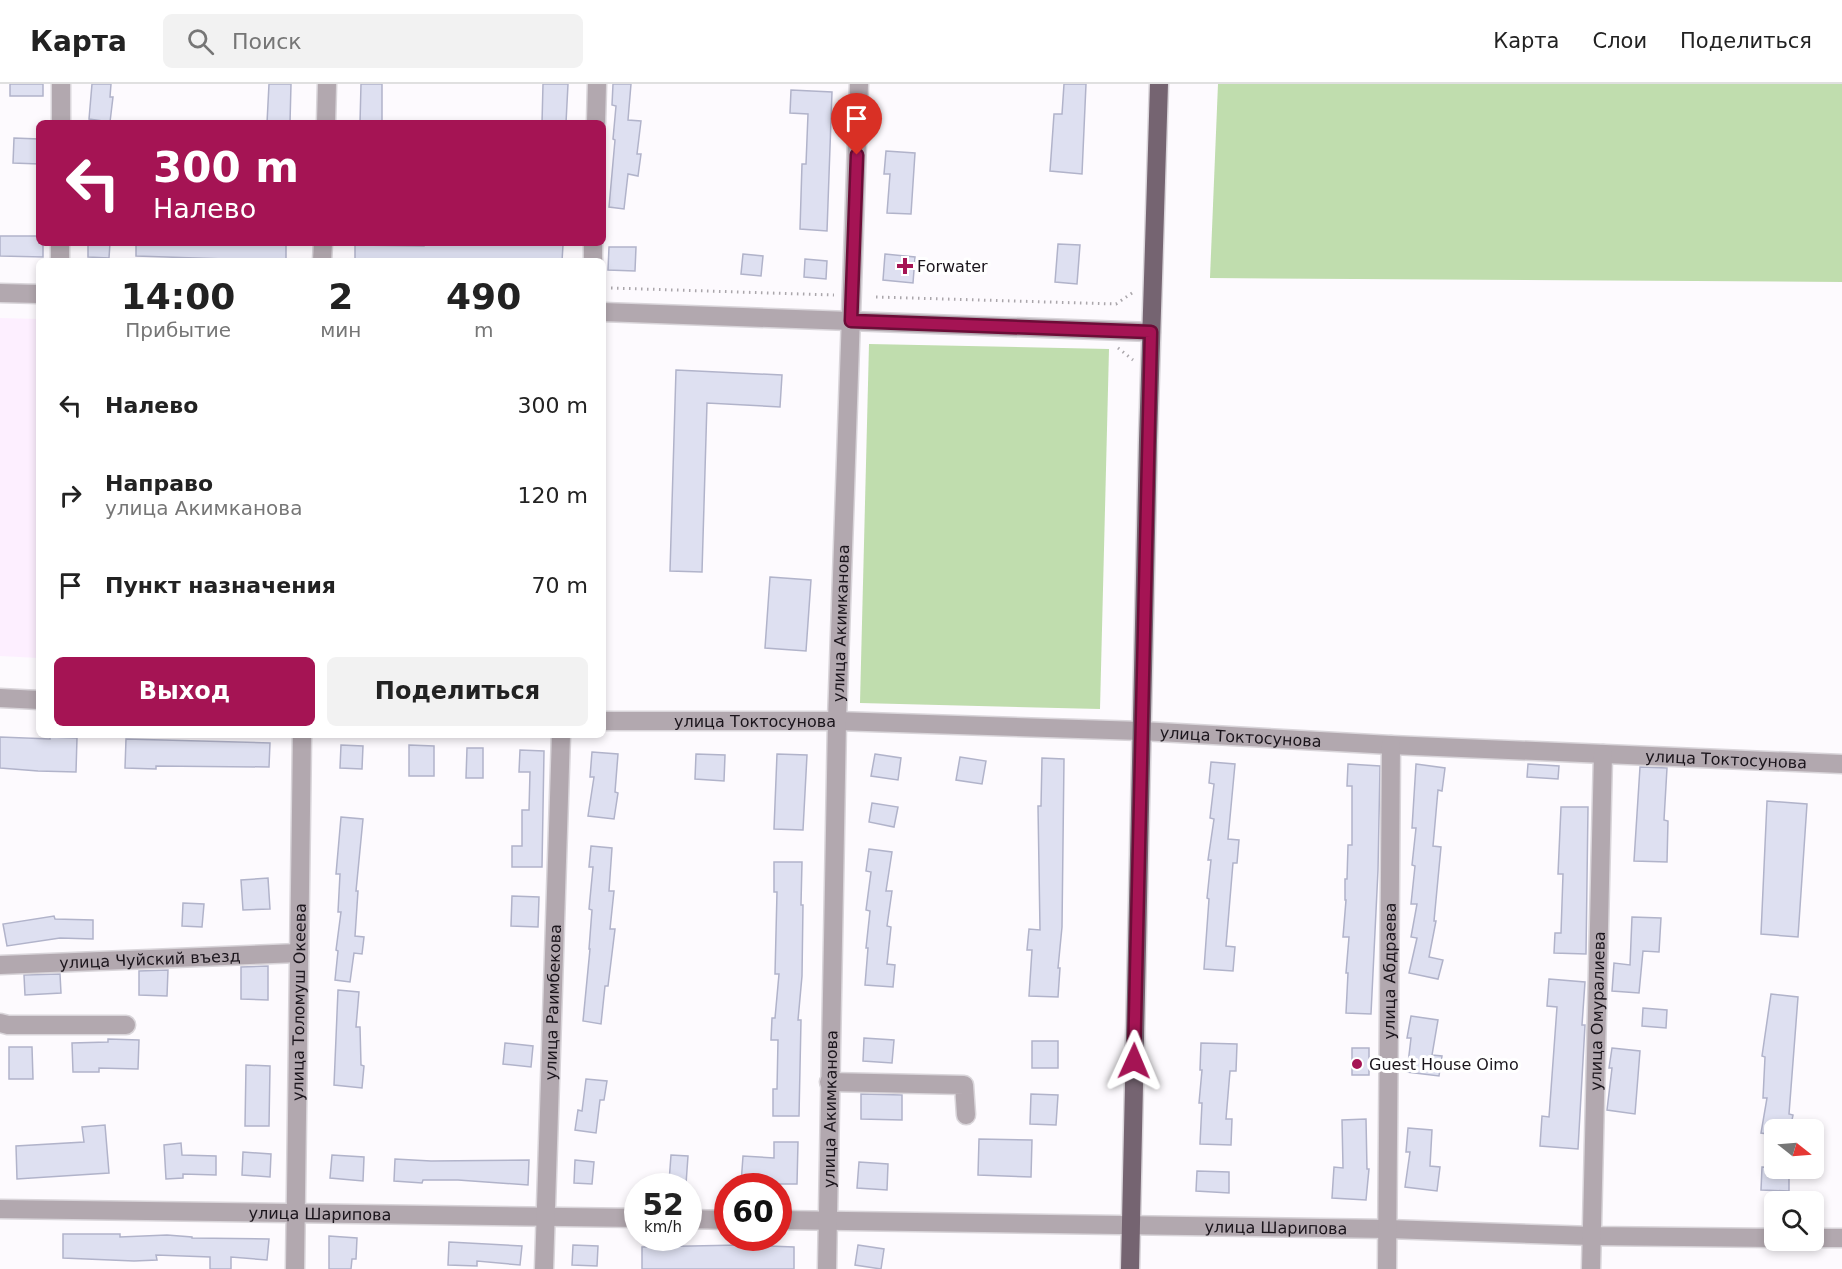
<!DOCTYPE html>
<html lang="ru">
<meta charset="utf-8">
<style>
:root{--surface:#fff;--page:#f2f2f2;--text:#222;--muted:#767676;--line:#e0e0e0;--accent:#a51454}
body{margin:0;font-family:"DejaVu Sans",sans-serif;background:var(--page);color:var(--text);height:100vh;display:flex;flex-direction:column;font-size:22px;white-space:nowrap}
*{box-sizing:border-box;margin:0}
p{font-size:20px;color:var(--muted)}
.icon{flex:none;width:33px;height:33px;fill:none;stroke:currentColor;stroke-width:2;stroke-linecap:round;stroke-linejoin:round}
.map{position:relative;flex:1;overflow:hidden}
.sheet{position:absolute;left:36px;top:174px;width:570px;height:480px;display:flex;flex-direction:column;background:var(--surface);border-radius:9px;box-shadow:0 3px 9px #0003}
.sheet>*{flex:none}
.top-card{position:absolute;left:36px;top:36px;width:570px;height:126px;border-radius:9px;box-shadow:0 3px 9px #0003;background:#a51454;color:#fff;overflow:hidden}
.needle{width:39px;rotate:107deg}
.fabs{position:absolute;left:1764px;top:1035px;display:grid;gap:12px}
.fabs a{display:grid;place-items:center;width:60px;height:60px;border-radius:9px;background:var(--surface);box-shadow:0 3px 9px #0003;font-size:30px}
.speed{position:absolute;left:624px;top:1089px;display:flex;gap:12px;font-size:30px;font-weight:700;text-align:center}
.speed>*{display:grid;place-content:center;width:78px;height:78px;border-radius:50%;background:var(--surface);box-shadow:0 3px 9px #0003;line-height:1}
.speed small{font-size:15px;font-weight:400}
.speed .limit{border:9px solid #d22;background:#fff;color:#111}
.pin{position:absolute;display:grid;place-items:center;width:51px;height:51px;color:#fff;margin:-62px -26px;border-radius:50% 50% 50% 0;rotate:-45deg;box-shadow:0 0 6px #0007}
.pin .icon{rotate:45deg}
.me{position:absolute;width:66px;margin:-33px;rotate:1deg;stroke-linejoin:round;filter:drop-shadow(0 0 4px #0008)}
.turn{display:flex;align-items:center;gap:21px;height:126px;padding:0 18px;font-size:27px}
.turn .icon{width:78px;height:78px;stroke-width:2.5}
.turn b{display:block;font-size:42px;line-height:51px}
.eta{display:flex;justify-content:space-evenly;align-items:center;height:102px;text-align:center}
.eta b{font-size:36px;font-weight:700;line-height:42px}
.cta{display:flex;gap:12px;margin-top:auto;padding:12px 18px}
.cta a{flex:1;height:69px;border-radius:9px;background:var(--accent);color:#fff;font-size:24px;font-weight:700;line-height:69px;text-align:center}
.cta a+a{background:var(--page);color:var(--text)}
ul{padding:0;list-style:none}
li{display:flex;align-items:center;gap:18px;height:90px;padding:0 18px}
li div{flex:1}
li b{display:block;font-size:22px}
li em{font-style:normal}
header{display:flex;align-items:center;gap:36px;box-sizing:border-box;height:84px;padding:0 30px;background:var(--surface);border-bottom:2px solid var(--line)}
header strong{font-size:28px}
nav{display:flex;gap:33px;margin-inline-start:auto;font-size:21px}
.search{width:420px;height:54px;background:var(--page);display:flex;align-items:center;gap:15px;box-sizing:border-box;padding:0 21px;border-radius:9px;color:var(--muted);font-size:22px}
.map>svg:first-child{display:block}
.built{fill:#fdefff}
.green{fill:#c0ddae}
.building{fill:#dee0f1;stroke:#b1b3ca;stroke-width:1.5}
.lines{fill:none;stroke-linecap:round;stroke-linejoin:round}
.minor-casing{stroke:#d9d5da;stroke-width:21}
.major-casing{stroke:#d9d5da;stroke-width:21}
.path{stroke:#aaa6ab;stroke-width:3;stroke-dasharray:1.5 4.5;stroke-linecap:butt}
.minor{stroke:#b2a8af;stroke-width:18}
.major{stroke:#756471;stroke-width:18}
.route-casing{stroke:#6b0d37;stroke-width:15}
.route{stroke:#a51454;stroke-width:10}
.poi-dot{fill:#a51454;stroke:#fff;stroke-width:2}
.labels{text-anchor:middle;stroke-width:6;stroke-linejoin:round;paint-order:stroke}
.poi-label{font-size:16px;fill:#1b151c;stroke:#fff;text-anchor:start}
.street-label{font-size:16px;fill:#1b151c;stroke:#fff}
</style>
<header>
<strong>Карта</strong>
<div class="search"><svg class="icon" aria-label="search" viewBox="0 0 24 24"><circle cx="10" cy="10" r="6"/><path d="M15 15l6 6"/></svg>Поиск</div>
<nav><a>Карта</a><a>Слои</a><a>Поделиться</a></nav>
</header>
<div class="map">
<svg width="1842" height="1185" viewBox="0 0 1842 1185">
<rect width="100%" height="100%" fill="#fdfafe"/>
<path class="built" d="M0 234 39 235V574L0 572Z"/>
<g class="green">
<path d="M1218 0H1842V198L1210 194Z"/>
<path d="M869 260 1109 265 1100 625 860 619Z"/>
</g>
<g class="building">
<rect x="10" y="0" width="33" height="12"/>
<path d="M92 0H111L110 13H113L110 38 89 35Z"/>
<path d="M269 0H291L290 39H267Z"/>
<path d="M361 0H382V39H360Z"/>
<path d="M543 0H568L566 39H542Z"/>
<path d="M613 0H631L628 36 641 37 637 70H641L638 92 628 90 624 125 609 123 615 56 613 55 616 22 612 21Z"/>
<path d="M1064 0H1086L1082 90 1050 87 1054 30H1062Z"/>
<path d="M791 6 832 8 827 147 800 145 802 80H806L808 30 790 29Z"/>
<path d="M14 54 39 55V80L13 79Z"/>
<path d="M886 67 915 69 911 130 887 129 890 90H884Z"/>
<path d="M0 152H39V159H43V173L0 172Z"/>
<path d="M88 159H110L109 174 88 173Z"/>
<path d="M136 159H286V177L136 172Z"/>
<path d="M424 159 453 161 454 159 563 161 562 177H355V161L424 162Z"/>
<path d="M1058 160 1080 161 1077 200 1055 198Z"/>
<path d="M609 163H636L635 187 608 186Z"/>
<path d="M743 170 763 172 761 192 741 190Z"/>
<path d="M885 170 915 173 913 199 883 196Z"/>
<path d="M805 175 827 177 826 195 804 193Z"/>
<path d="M676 286 782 291 780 323 707 319 702 488 670 487Z"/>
<path d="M770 493 811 496 806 567 765 564Z"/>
<path d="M0 653 50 655V653L77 654 76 688 38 687 0 684Z"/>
<path d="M126 655 270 659 269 683 156 682V685L125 684Z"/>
<path d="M341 661 363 662 362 685 340 684Z"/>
<path d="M409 661 434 662V692H409Z"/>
<path d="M467 664H483V694H466Z"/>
<path d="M520 666 544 667 542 783H512V762H522V726H529L530 688H519Z"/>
<path d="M592 668 618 670 615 708 618 709 614 735 588 732 594 693H590Z"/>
<path d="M696 670 725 671 724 697 695 695Z"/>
<path d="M777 670 807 671 803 746 774 745Z"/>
<path d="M875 670 901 674 898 696 871 692Z"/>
<path d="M960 673 986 677 982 700 956 696Z"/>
<path d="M1042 674 1064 675 1062 843 1058 884H1060L1058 913 1029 912 1032 866H1027L1029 845 1040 846 1038 722H1041Z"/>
<path d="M1211 678 1235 680 1228 755 1239 756 1237 779H1233L1226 862 1235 863 1233 887 1204 885 1209 815 1207 814 1211 776H1208L1214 735 1210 734 1214 700 1209 699Z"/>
<path d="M1348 680 1380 682 1378 786 1371 930 1346 929 1348 889H1346L1349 853H1343L1346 816H1345V795H1347L1348 761H1352V702H1347Z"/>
<path d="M1416 680 1445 684 1442 707 1438 706 1433 762 1441 763 1434 837H1436L1429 873 1443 876 1438 895 1409 889 1417 854 1411 853 1417 820H1411L1415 782 1412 781 1416 744H1412Z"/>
<path d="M1528 680 1559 682 1558 695 1527 693Z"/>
<path d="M1640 683 1667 684 1664 736 1668 737 1667 778 1634 777Z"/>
<path d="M1767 717 1807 720 1798 853 1761 850Z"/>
<path d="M872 719 898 723 894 743 869 738Z"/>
<path d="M1561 723H1588L1586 870 1554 869 1555 849H1561L1563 790H1558Z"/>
<path d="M341 733 363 735 356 807H358L355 852 364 853 362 870 354 869 350 898 335 896 338 867 336 866 341 828H338L340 790H336Z"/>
<path d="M591 762 612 764 609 807H614L610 845H615L608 902H605L601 940 583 937 590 865H589L592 826 589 825 593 783H589Z"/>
<path d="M869 765 892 768 886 807H892L887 842 891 843 887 880 895 881 893 903 865 901 868 864H866L870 827 866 826 871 788 866 787Z"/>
<path d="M774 778H802L801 821H803L802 892 798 936H801L799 1032H773V1005H777L778 956H771L772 934H775L779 890H775L777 808H774Z"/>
<path d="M268 794 270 825 243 826 241 796Z"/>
<path d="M512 812 539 813 538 843 511 842Z"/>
<path d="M183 819 204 820 202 843 182 842Z"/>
<path d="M54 832 55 835 93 836V855L60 854 7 862 3 840Z"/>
<path d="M1632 833 1661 834 1659 868 1643 867 1639 909 1612 907 1614 879 1630 881Z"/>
<path d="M268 882V916L241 915V883Z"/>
<path d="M168 886 167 912 139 911V887Z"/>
<path d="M60 890 61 909 25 911 24 891Z"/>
<path d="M1549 895 1585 898 1582 941H1585L1578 1065 1540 1062 1542 1032 1549 1033 1557 923 1547 922Z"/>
<path d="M338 906 359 908 356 943H360L361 981 364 982 362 1004 334 1001Z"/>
<path d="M1771 910 1798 913 1789 1030 1793 1031 1790 1046H1774V1051L1761 1049 1767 1014H1763L1765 973 1762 972Z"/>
<path d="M1643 924 1667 926 1666 944 1642 942Z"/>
<path d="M1411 932 1438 936 1432 971 1442 972 1439 992 1407 988 1411 954H1407Z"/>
<path d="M864 954 894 956 892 979 863 977Z"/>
<path d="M108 955 139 956 138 985 99 984V988H73L72 959 108 958Z"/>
<rect x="1032" y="957" width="26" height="27"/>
<path d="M505 959 533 962 531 983 503 980Z"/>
<path d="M1201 959 1237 960 1236 987H1230L1226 1035H1232L1231 1061 1200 1060 1202 1019H1199L1202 986H1200Z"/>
<path d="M9 963H32L33 995H9Z"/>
<rect x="1352" y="964" width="17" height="27"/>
<path d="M1612 964 1640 967 1635 1030 1607 1026 1612 984H1609Z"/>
<path d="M246 981 270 982 269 1042H245Z"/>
<path d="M586 995 607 997 604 1016H600L596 1049 575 1046 578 1026 582 1027Z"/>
<path d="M861 1010 902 1011V1036L861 1035Z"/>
<path d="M1031 1010 1058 1011 1056 1041 1030 1040Z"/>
<path d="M1366 1035 1367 1085H1369L1366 1116 1332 1114 1334 1083 1343 1084 1342 1036Z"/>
<path d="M105 1041 109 1089 17 1095 16 1062 84 1058 82 1043Z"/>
<path d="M1408 1044 1432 1046 1430 1082 1440 1083 1437 1107 1405 1103 1410 1068H1406Z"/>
<path d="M979 1055 1032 1056 1031 1093 978 1091Z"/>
<path d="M774 1058H798L797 1100H741L743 1072 774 1074Z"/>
<path d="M181 1059 182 1071 216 1072V1091L183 1090V1094L166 1095 164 1061Z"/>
<path d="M243 1068 271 1070 270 1093 242 1091Z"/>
<path d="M332 1071 364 1073 363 1097 330 1094Z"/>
<path d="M671 1071 688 1072 686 1100 669 1098Z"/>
<path d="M395 1075 431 1077 529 1076 528 1101 458 1096H423L422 1099 394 1097Z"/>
<path d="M575 1076 594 1078 592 1100 574 1099Z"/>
<path d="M859 1078 888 1080 887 1106 857 1104Z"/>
<path d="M1762 1083 1789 1084V1107L1761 1106Z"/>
<path d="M1197 1087 1229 1088V1109L1196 1107Z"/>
<path d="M63 1150H120V1153L167 1151 192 1153V1154L269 1155 267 1176 231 1173V1185H210V1173L156 1171 157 1176 134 1177 63 1174Z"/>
<path d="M329 1152 357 1154 356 1175H352L351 1185H329Z"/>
<path d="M449 1158 522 1162 520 1181 477 1177V1182L448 1181Z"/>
<path d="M573 1161 598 1162 597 1182 572 1181Z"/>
<path d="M741 1161 794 1163V1185H642V1163Z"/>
<path d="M858 1161 884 1165 881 1185 855 1181Z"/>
</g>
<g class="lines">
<g class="minor-casing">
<g id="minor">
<path d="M61 39V0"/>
<path d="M326 39 327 0"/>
<path d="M596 39 597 0"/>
<path d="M60 177V159"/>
<path d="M322 177 323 159"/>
<path d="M593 177V159"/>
<path d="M0 209 39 210"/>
<path d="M603 228 1151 248"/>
<path d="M0 614 39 616"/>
<path id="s1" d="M603 637H837L1141 647 1391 661 1842 680"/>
<path id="s2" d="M0 881 299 869"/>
<path d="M0 939 8 941H126"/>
<path d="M829 998 964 1001 966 1031"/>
<path id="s3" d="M0 1125 638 1134"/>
<path d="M688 1135 728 1136"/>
<path id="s4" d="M778 1136 1388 1145 1592 1152 1774 1154"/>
<path d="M1814 1154H1842"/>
<path id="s5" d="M295 1185 302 651"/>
<path id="s6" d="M544 1185 561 651"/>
<path id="s7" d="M827 1185 837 637 859 0"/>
<path id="s8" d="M1387 1185 1391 661"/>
<path id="s9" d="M1591 1185 1603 670"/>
</g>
</g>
<g class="major-casing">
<path id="major" d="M1130 1185 1148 356 1159 0"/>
</g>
<g class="path">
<path d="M611 204 834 211"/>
<path d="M876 213 1116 220 1135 207"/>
<path d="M1118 264 1133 276"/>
</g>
<use href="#minor" class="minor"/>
<use href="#major" class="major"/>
</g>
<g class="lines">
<g class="route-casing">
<path id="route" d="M857 71 851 237 1151 248 1134 977"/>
</g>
<use href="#route" class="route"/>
</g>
<g class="poi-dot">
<path d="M902 173h6v6h6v6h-6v6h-6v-6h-6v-6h6z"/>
<circle cx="1357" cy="980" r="6"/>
</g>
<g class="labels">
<g class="poi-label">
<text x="917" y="188">Forwater</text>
<text x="1369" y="986">Guest House Oimo</text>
</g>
<g class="street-label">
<text dy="6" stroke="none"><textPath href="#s7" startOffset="646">улица Акимканова</textPath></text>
<text dy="6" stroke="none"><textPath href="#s1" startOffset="152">улица Токтосунова</textPath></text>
<text dy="6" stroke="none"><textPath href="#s1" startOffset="638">улица Токтосунова</textPath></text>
<text dy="6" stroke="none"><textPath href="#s1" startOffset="1124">улица Токтосунова</textPath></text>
<text dy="6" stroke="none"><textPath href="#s2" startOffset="150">улица Чуйский въезд</textPath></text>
<text dy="6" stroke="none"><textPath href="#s8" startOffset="298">улица Абдраева</textPath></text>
<text dy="6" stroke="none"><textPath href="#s5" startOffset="267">улица Толомуш Океева</textPath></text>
<text dy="6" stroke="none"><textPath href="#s6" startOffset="267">улица Раимбекова</textPath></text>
<text dy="6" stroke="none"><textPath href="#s9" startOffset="258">улица Омуралиева</textPath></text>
<text dy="6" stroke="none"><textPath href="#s7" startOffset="160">улица Акимканова</textPath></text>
<text dy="6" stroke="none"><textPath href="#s3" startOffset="320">улица Шарипова</textPath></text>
<text dy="6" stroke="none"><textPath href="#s4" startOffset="498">улица Шарипова</textPath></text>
</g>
</g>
</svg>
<div class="fabs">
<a><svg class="needle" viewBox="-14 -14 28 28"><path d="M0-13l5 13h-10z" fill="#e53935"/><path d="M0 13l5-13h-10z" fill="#767676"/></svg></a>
<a><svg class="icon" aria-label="search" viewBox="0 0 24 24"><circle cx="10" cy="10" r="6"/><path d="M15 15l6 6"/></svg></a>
</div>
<div class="speed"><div>52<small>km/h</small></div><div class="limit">60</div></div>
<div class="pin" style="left:857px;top:71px;background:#d93025"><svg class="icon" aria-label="arrive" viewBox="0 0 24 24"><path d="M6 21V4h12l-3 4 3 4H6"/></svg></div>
<svg class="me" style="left:1134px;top:977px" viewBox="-20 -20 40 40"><path d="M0-17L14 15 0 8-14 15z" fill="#a51454" stroke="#fff" stroke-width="4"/></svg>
<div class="top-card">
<div class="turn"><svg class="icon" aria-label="left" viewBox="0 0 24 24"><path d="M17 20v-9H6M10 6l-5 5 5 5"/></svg><div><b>300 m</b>Налево</div></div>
</div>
<section class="sheet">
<div class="eta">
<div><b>14:00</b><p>Прибытие</p></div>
<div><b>2</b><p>мин</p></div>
<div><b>490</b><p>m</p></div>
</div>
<ul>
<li><svg class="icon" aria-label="left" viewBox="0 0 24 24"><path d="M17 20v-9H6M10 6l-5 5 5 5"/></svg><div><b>Налево</b></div><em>300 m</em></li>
<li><svg class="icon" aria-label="right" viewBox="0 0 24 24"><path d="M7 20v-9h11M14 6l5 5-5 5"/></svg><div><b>Направо</b><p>улица Акимканова</p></div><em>120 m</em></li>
<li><svg class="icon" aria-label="arrive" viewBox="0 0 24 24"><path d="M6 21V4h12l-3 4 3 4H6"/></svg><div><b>Пункт назначения</b></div><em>70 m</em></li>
</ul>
<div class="cta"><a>Выход</a><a>Поделиться</a></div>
</section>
</div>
